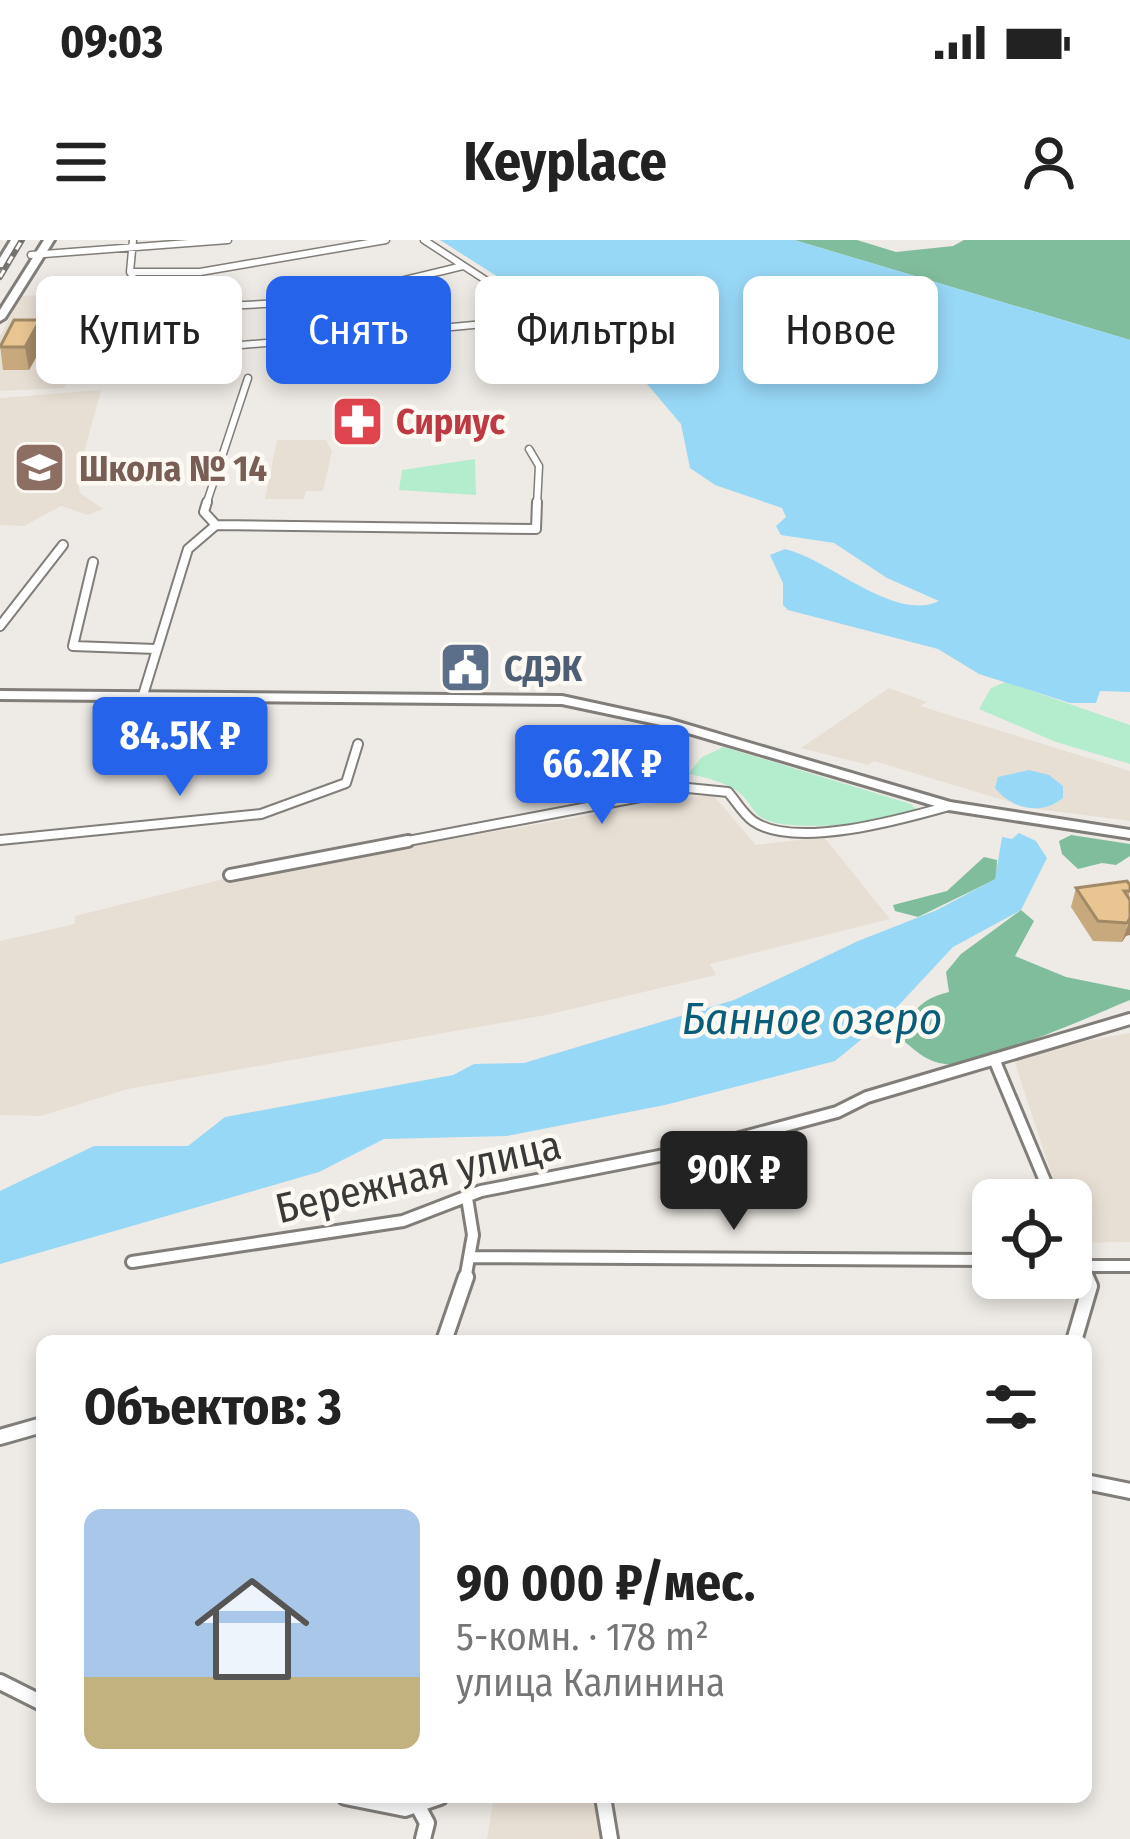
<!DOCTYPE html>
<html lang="ru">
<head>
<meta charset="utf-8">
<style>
  :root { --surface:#fff; --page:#f6f6f6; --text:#222; --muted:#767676; --accent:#2563eb }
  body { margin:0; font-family:"Fira Sans Condensed",sans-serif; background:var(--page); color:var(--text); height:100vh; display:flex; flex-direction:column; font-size:45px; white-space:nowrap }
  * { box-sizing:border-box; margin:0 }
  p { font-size:39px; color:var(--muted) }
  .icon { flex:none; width:66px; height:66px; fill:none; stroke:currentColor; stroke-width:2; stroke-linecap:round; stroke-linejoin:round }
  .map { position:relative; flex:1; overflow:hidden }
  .sheet { position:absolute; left:36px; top:1095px; width:1056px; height:468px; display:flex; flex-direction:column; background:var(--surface); border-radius:18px; box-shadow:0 6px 18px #0003 }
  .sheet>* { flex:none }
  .top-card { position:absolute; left:36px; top:36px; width:1059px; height:108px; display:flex; gap:24px }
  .controls { position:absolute; left:972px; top:939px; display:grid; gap:24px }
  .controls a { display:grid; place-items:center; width:120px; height:120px; border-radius:18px; background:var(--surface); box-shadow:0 6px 18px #0003; font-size:60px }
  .price { position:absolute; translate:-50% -102px; padding:0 27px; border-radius:12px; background:var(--accent); color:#fff; font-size:39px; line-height:78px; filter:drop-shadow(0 3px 6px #0008) }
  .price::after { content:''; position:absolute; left:50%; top:72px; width:36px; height:27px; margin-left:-18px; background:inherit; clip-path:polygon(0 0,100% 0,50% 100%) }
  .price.current { background:#222; color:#fff }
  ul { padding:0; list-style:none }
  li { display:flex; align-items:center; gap:36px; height:300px; padding:0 48px }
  li span { display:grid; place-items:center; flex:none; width:336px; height:240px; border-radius:18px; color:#555 }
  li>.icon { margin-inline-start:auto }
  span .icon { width:144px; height:144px; fill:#fffc; stroke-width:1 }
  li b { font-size:51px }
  h2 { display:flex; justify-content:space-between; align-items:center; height:144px; padding:0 48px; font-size:51px }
  .tag { padding:0 42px; border-radius:18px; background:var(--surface); box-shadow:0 6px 18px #0003; font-size:42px; line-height:108px }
  .tag.current { background:var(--accent); color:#fff }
  .status { display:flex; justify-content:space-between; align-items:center; height:84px; padding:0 60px; background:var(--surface); direction:ltr }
  .status svg { height:33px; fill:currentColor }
  header { display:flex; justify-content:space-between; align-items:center; height:156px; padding:0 48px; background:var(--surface); font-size:54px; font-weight:700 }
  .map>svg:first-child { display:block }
</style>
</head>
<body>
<div class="status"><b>09:03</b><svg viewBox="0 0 49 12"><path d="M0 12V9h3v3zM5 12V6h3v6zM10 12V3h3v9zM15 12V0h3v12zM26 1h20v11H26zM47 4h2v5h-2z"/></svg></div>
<header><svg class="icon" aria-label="menu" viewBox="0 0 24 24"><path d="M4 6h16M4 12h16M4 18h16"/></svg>Keyplace<svg class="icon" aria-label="person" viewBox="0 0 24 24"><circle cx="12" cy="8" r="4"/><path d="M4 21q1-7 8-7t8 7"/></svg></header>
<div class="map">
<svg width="1130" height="1599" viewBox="0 0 1130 1599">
  <rect width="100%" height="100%" fill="#eeeae5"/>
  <path fill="#e8dfd4" d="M44 55 93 60 64 148 0 151V96L21 56Z
    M101 150 77 238 80 253 103 269 88 275 61 266 24 286 0 285V158Z
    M277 200H326L332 211 323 251H306L304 259H265Z
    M889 448 927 462 920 466 1130 531V581L1030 568 874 521 868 525 801 508Z
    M712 554 756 605 824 597 890 679 710 724 716 735 546 775 128 849 41 876 0 875V701L75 684V676L236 636Z
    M1130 793V1002L1074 1003 1071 960H1060L1012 814Z
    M597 1559 601 1599H487L493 1562Z"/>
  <path fill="#b4edce" d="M475 219 476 255 399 250 402 230Z
    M1006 442 1130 485V524L1056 502 979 469 991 448Z
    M724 507 911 564 916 569C891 583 782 595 759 576 752 570 748 560 741 554 726 542 706 537 688 534L702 517Z"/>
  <path fill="#80bd9d" d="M794 0H857L896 12 953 6 964 0H1130V100Z
    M1071 595 1130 604V616L1116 625 1102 623 1078 629 1062 614 1059 601Z
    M984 617 997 620 996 639 918 677 895 671 893 665 947 651Z
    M1021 670 1034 681 1015 716 1066 737 1130 750V760C1096 774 974 828 945 824 928 822 918 813 905 802 905 773 923 758 949 752L946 732 961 714Z"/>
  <path fill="#98d8f7" d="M440 0H794L1130 100V452L1100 451 1096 463H1070L979 434 938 409 788 370 783 365V343L770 315 785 309C827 318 895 383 939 361L887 338 834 303 781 295 776 286 786 277 782 268 715 245 690 228 681 184 624 117Z
    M1029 530 1049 535 1063 546V558C1041 576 1012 569 995 548L998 537Z
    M1019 593 1036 601 1047 618 1021 670 953 707 884 781 835 821 665 865 507 896 384 899 319 932 0 1024V951L94 906H188L225 877 453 835 474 824 524 823 734 760 858 701 937 670 995 639 1002 597 1012 599Z"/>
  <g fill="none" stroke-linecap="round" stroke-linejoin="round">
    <defs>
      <path id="street-far3" d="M133 0 130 32 143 54C252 82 357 51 463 26
        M424 0 550 82
        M31 15 228 0
        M130 32H200L386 0
        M355 51 419 90 495 83
        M241 105 419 90
        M529 209 539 226 537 265
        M206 265 248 138"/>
      <path id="street-far2" d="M207 262 204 272 216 285
        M216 285 536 289 537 262
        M93 322 73 406 156 409
        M0 386 63 305
        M143 455 188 309 216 285
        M0 600 261 574 346 543 358 504
        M392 604 688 548 728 552C736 561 743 574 753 581 794 610 903 579 949 566"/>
      <path id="street-far1" d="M230 635 408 601
        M994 819 1053 960
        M1071 1003 1087 1040
        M473 1017 993 1020
        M132 1022 403 981 481 951 710 906 837 872 867 857 1130 779
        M1071 1026H1130
        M465 1040 473 995 467 958"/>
      <path id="street" d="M444 1101 466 1037
        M1074 1101 1090 1046 1086 1037
        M0 1197 42 1185
        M1086 1242 1130 1251
        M0 1442 42 1463
        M345 1557 405 1569 440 1557
        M603 1557 610 1599
        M420 1570 427 1583 423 1599"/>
      <path id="secondary" d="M11 0H19L3 27H0V18Z
        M0 451 562 456 668 479 950 562 1130 590V598L949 570 661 485 562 464 0 459Z"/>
      <path id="primary" d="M44 0H54L5 78 0 81V70Z"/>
    </defs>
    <use href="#street-far3" stroke="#817e79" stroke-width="9"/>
    <use href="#street-far2" stroke="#817e79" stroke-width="12"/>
    <use href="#street-far1" stroke="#817e79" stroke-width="16"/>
    <use href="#street" stroke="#817e79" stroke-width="20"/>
    <use href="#secondary" stroke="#817e79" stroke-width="6"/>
    <use href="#primary" stroke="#817e79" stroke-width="6"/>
    <use href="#street-far3" stroke="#fff" stroke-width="6"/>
    <use href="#street-far2" stroke="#fff" stroke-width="8"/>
    <use href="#street-far1" stroke="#fff" stroke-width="10"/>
    <use href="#street" stroke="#fff" stroke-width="14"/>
    <use href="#secondary" fill="#fff" fill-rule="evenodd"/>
    <use href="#primary" fill="#fff" fill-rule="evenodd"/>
    <defs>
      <path id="rail" d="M0 37 22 0"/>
    </defs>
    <use href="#rail" stroke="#757370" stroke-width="6"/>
    <use href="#rail" stroke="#fcf8f2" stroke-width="3" stroke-dasharray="8" stroke-linecap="butt"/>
  </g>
  <path fill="#c8a97e" d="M44 103 29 130H3L0 104Z
    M1130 645 1126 696 1122 702 1093 701 1071 667 1076 648Z"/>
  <path fill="#a38a66" d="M40 80 44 103 29 130 25 107Z
    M1130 678V695L1126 696 1122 702Z"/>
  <path fill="#e9c592" stroke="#a38a66" stroke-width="3" d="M14 80H40L25 107H0Z
    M1127 641 1130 645V651H1124L1130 660V678L1127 683 1098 681 1076 648Z"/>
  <defs>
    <symbol id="pharmacy-square" viewBox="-11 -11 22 22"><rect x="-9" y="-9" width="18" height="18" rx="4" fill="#e0444e" stroke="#fcf8f2"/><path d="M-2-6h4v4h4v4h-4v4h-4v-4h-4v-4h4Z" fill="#fff"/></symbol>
    <symbol id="school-square" viewBox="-11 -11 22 22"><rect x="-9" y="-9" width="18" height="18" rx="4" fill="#8d6e63" stroke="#fcf8f2"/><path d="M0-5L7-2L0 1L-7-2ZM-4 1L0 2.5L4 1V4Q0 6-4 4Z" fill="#fff"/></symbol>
    <symbol id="civic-square" viewBox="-11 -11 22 22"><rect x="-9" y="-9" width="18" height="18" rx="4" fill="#5c6f8a" stroke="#fcf8f2"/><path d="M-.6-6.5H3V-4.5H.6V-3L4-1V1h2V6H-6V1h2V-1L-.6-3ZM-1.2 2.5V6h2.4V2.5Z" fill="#fff"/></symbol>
  </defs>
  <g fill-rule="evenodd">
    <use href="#pharmacy-square" x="328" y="152" width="59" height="59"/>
    <use href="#school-square" x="10" y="198" width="59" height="59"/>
    <use href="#civic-square" x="436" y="398" width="59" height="59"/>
  </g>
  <g text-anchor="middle" stroke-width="9" stroke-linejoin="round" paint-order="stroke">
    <g font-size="36" font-weight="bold" fill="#be3a42" stroke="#fcf8f2" text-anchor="start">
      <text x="396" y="194">Сириус</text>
    </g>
    <g font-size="36" font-weight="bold" fill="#785e54" stroke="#fcf8f2" text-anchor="start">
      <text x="79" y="241">Школа № 14</text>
    </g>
    <g font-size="36" font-weight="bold" fill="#4e5e75" stroke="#fcf8f2" text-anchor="start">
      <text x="504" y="441">СДЭК</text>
    </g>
    <g font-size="42" fill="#3b3a38" stroke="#fcf8f2">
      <text transform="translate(418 936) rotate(-13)" y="15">Бережная улица</text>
    </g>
    <g font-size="45" font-style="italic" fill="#085d7b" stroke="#fcf8f2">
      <text x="812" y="794">Банное озеро</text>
    </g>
  </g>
</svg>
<div class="controls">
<a><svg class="icon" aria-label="locate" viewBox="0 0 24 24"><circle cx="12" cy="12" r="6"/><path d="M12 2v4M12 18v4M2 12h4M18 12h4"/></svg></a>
</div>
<b class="price" style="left:180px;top:559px">84.5K ₽</b>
<b class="price" style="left:602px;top:587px">66.2K ₽</b>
<b class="price current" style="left:734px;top:993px">90K ₽</b>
<div class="top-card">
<a class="tag">Купить</a>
<a class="tag current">Снять</a>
<a class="tag">Фильтры</a>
<a class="tag">Новое</a>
</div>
<section class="sheet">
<h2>Объектов: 3<svg class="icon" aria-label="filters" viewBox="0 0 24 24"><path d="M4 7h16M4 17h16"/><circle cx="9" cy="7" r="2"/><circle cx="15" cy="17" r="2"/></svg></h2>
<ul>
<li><span style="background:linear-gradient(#a9c7e8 70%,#c2b280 0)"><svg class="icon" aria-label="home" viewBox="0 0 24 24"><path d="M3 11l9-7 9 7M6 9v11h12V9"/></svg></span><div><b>90 000 ₽/мес.</b><p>5-комн. · 178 m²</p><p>улица Калинина</p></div></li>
</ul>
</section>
</div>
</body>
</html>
